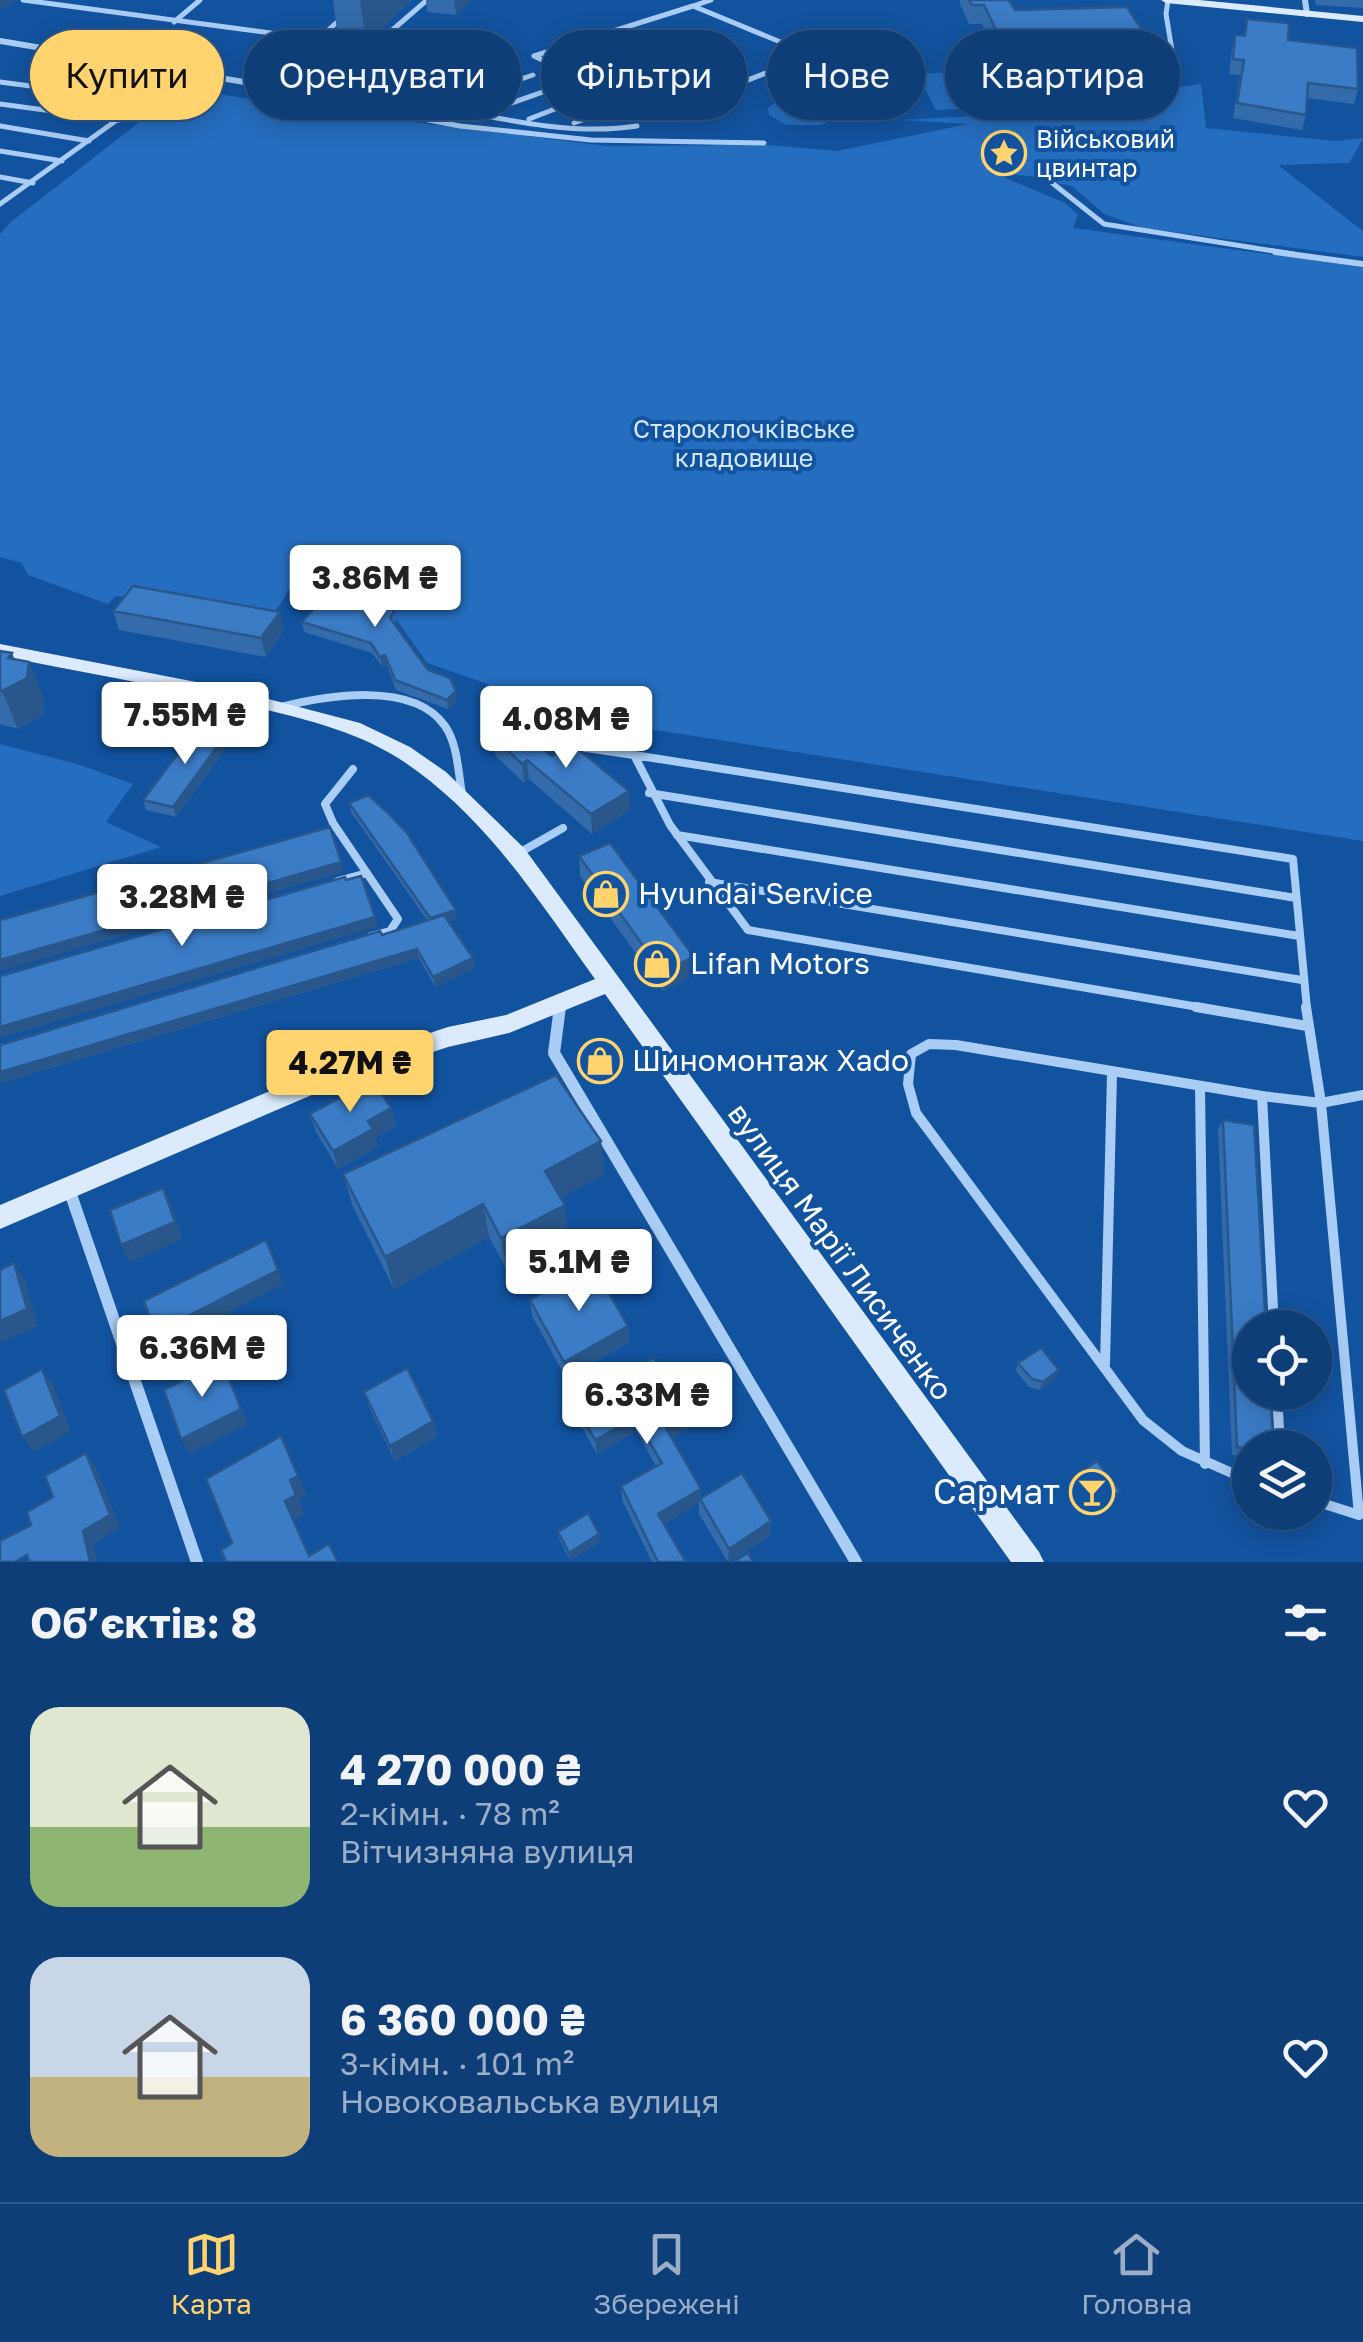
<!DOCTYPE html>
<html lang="uk">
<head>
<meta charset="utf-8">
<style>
  :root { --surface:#0e3e78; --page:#17457d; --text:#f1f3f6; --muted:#9baec6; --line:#2e578a; --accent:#ffd36e }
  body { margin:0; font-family:"Golos Text",sans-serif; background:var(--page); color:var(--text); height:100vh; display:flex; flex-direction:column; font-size:38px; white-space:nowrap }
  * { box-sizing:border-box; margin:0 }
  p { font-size:32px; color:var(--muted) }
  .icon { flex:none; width:55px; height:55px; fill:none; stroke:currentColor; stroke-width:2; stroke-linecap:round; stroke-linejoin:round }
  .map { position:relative; height:1562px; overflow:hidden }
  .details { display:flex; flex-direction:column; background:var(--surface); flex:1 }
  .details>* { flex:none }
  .top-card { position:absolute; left:30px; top:30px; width:1305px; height:90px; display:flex; gap:20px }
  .fabs { position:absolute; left:1232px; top:1310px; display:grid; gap:20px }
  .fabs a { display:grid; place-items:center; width:100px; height:100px; border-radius:50%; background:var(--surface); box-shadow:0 5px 25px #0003,0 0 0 2px var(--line); font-size:50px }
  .price { position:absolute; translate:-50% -85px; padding:0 22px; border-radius:10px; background:#fff; color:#222; font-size:32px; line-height:65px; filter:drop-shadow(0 2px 5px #0008) }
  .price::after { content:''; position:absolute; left:50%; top:60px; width:30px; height:22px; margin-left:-15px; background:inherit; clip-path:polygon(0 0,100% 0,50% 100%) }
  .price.current { background:var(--accent); color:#111 }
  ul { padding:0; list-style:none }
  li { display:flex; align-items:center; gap:30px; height:250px; padding:0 30px }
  li span { display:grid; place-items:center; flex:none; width:280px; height:200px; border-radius:30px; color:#555 }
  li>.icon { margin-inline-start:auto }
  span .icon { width:120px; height:120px; fill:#fffc; stroke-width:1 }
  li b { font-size:42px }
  h2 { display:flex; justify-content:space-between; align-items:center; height:120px; padding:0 30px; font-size:42px }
  .tag { padding:0 35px; border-radius:45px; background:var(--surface); box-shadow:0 5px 25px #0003,0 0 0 2px var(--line); font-size:35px; line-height:90px }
  .tag.current { background:var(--accent); color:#111 }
  .tabs { display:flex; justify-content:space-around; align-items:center; height:140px; border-top:2px solid var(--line); background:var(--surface); font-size:28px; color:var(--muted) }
  .tabs a { display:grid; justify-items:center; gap:5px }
  .tabs .current { color:var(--accent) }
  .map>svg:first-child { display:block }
</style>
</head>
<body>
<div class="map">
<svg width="1363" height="1562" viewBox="0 0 1363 1562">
  <rect width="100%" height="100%" fill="#1253a0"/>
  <path fill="#256dbe" d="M881 64 911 71 917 82 821 125H786L769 115 768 108 777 101 858 68Z
    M960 72 981 108 936 110 917 74Z
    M1201 84 1206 128 1336 141 1363 138 1349 163 1278 165 1363 231V257L1143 228 1104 214 1072 186 1057 183 1058 180 989 171 1065 203 1078 215 1073 228 1363 267V841L553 714 558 699 487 688 488 684 427 663 356 562 328 548 310 557 268 623 116 596 108 604 28 575 22 563 0 557V234L12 221 177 93 197 90 306 109 607 146 767 145 837 151 968 124 901 120 997 115Z
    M0 744 77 764 133 784 106 822 161 847 0 896Z"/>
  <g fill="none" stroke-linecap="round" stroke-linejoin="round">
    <path stroke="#aacdf5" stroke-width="5" d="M23 0 323 40 367 52 309 93
      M1168 0 1166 14 1175 69
      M693 6 812 55 656 116 534 56Z
      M693 6 711 0
      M174 22 200 0
      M317 40 344 16
      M367 52 427 0
      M0 82 144 101
      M309 93 329 101 460 126 591 140 764 143
      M375 99 365 92 441 67
      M403 100C477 112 561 138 637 126
      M0 104 119 120
      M443 105 533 75
      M356 106 375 99 394 103 509 64
      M486 112 557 87
      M529 119 581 99
      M574 123 607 111
      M0 126 89 141
      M0 151 62 161
      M0 177 33 183
      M1051 182 1104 224 1293 254
      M0 204 185 71"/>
    <path stroke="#aacdf5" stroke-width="6" d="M1275 252 1363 264"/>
    <path stroke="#aacdf5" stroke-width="8" d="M281 707C325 696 413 680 445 726 458 745 458 772 462 794
      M532 740 634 755 670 825 748 930 1210 1009
      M634 755 1293 859 1307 1009
      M353 769 325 804 333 823 398 919 390 931 371 936
      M649 793 1296 898
      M677 835 1299 936
      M517 854 563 828
      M338 881 367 873
      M709 882 1302 980"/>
    <path stroke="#aacdf5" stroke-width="10" d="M1196 1007 1307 1026
      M1306 1007 1321 1103 1359 1515 1315 1501
      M1200 1087 1205 1464
      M1262 1096 1274 1328
      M1105 1364 1112 1074
      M1277 1392 1280 1448
      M1250 1481 1182 1451 1143 1420 916 1113 908 1084 911 1054 929 1044 956 1045 1262 1096 1321 1103 1363 1095"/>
    <path stroke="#aacdf5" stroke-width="6" d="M1305 0 1307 14
      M0 41 309 93"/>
    <path stroke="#aacdf5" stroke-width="12" d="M560 1007 554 1053 856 1562
      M69 1189 197 1562"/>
    <path fill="#dbeafd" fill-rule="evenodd" d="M1161 0H1199L1363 16V22L1166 3Z
      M0 644 222 687 360 723 410 747 446 772 524 848 1039 1552 1044 1562H1011L605 994 509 1033 448 1047 342 1082 0 1229V1205L327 1067 448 1027 506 1015 595 979C541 904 492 826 417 771 363 730 297 717 232 702 155 685 78 671 0 656Z"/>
  </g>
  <path fill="#336bab" d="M333 0H412L366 43 338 38Z
    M426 0H471L456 15 427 12Z
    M960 0H1009L1015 10 1149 41 1145 60 1035 63 1040 73 1037 93 999 94 990 72 992 53H995L982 24H969L960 4Z
    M1315 0H1363V8L1316 5Z
    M1247 19 1288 40 1358 89 1354 104 1307 98 1306 115 1302 130 1233 118 1240 75 1229 74 1232 49 1235 35 1243 36Z
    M113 611 284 630 266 657 119 630Z
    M394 612 396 621 394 624 428 670 457 700 448 709 396 690 387 665 382 666 372 653 304 632 302 622Z
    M0 651 12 653 14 659 29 662 44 700 42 716 18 729 0 724Z
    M227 733 230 743 176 817 146 810 143 800Z
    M493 736 552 756 630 810 592 834 529 779 524 783 495 755Z
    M349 803 457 919 449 922 475 968 435 987 419 958 0 1083V1045L382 935 427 920 351 812Z
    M579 856 694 957V976L663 991 580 876Z
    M391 1108 396 1126 375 1138 378 1147 338 1169 316 1132 310 1114Z
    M1223 1120 1250 1448V1458L1232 1455 1218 1129Z
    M601 1141 604 1174 560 1198 568 1238 507 1270 489 1237 394 1289 353 1207 343 1174Z
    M530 1300 628 1326 629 1342 566 1378 532 1316Z
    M1018 1363 1056 1378 1039 1390 1029 1387 1016 1371Z
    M364 1392 433 1421 438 1436 395 1461 369 1407Z
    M575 1403 688 1415V1429L672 1438 701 1489 700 1499 771 1521 770 1536 728 1562 699 1514V1502L664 1524 686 1562H652L622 1500 621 1486 656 1466 636 1431 597 1454 576 1417Z
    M1072 1478 1116 1498 1091 1516 1068 1486Z
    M558 1532 600 1542 570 1560 559 1539Z"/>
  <path fill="#29578b" d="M0 0H16L0 10Z
    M360 0H412L366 43Z
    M454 0H471L456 15Z
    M280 612 284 630 266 657 261 638Z
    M12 653 23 680 29 662 44 700 42 716 18 729 2 691 8 658Z
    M385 655 387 665 382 666 380 657Z
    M456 691 457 700 448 709 447 700Z
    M227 733 230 743 176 817 173 807Z
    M527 760 529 779 524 783 522 764Z
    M629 791 630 810 592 834 591 814Z
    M341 862 343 872 0 971V960Z
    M456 910 457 919 432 927 430 918Z
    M375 917 377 927 0 1038V1027Z
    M417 949 419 958 0 1083V1072Z
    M694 957V976L663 991 662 972Z
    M473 958 475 968 435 987 433 977Z
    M391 1108 396 1126 375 1138 378 1147 338 1169 333 1151 368 1121Z
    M601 1141 604 1174 549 1204 545 1171Z
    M163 1188 172 1206 183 1239 130 1262 121 1245Z
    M483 1204 489 1237 394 1289 385 1257Z
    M565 1205 568 1238 507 1270 501 1238Z
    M14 1263 25 1280 38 1326 2 1342 0 1339V1321Z
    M278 1270 284 1284 163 1347 155 1333Z
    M628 1326 629 1342 566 1378 564 1362Z
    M222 1361 248 1424 190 1454 181 1439Z
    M42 1369 53 1385 71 1431 34 1452 22 1437Z
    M1059 1370 1056 1378 1039 1390 1043 1382Z
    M688 1415V1429L666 1442V1428Z
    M635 1418 636 1431 597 1454 595 1440Z
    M433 1421 438 1436 395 1461 390 1446Z
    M281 1436 307 1495 299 1500 305 1514 294 1520 312 1562 285 1501 290 1480Z
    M86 1453 96 1467 120 1528 93 1544 98 1562H90L83 1531Z
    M701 1489 700 1502 659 1527 658 1514Z
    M1120 1491 1116 1498 1091 1516 1095 1509Z
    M771 1521 770 1536 728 1562 729 1549Z
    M599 1534 600 1542 570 1560 569 1553Z"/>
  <path fill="#3b7cc7" stroke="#29578b" stroke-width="2.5" d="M969 0H1009L1015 10 1127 7 1149 41 1025 44 1040 73 1002 74 992 53H1007L984 5H972Z
    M1247 19 1289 23 1288 40 1357 48 1358 89 1308 83 1306 115 1237 103 1244 60 1233 59 1235 35 1245 36Z
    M351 567 362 568 394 612 390 618 428 670 450 678 456 691 447 700 395 680 385 655 380 657 371 643 302 622Z
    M133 586 280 612 261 638 113 611Z
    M0 651 12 653 8 658 29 662 27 678 2 691 0 690Z
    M511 726 552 756 572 744 629 791 591 814 527 760 522 764 493 736Z
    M198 727 227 733 173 807 143 800Z
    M368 795 388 813 407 833 456 910 430 918 349 803Z
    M330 827 341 862 0 960V920Z
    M610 843 694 957 662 972 579 856Z
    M361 876 375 917 0 1027V976L345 877 346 880Z
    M444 915 473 958 433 977 417 949 0 1072V1045L380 931 382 935Z
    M556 1075 601 1141 545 1171 565 1205 501 1238 483 1204 385 1257 343 1174Z
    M373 1080 391 1108 368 1121 373 1129 333 1151 310 1114Z
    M1223 1120 1254 1125 1266 1328H1250V1392H1270L1274 1448H1250V1450L1237 1447Z
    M163 1188 175 1222 121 1245 110 1210Z
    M266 1240 278 1270 155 1333 144 1301Z
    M14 1263 27 1309 0 1321V1270Z
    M593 1266 628 1326 564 1362 530 1300Z
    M1041 1348 1059 1370 1043 1382 1032 1379 1018 1363Z
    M654 1358 688 1415 666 1428 701 1489 658 1514 686 1562H658L621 1486 662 1463 635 1418 595 1440 575 1403Z
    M222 1361 241 1409 181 1439 164 1390Z
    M407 1368 433 1421 390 1446 364 1392Z
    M42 1369 60 1416 22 1437 4 1390Z
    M281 1436 298 1476 290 1480 296 1495 285 1501 309 1556 329 1544 338 1562H226L221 1550 232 1543 206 1479Z
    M86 1453 110 1515 83 1531 90 1562H29L27 1555 15 1562H0V1541L31 1525 27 1512 53 1497 45 1476Z
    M1097 1461 1120 1491 1095 1509 1072 1478Z
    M742 1473 771 1521 729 1549 700 1499Z
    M588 1513 599 1534 569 1553 558 1532Z
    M748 1553 753 1562H733Z"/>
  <defs>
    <symbol id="sight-ring" viewBox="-11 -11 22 22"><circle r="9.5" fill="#1253a0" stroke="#ffd36e" stroke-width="1.5"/><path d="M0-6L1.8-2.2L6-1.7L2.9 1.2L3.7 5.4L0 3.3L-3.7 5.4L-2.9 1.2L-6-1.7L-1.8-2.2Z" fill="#ffd36e"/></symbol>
    <symbol id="shop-ring" viewBox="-11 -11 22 22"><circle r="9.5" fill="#1253a0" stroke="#ffd36e" stroke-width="1.5"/><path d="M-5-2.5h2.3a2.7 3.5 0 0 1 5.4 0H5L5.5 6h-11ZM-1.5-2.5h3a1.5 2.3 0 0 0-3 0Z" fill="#ffd36e"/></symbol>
    <symbol id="bar-ring" viewBox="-11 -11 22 22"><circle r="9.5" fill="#1253a0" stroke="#ffd36e" stroke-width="1.5"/><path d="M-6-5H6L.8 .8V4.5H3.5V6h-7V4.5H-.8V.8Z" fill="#ffd36e"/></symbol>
  </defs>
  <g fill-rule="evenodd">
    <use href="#sight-ring" x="979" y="128" width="50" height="50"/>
    <use href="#shop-ring" x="581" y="869" width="50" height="50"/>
    <use href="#shop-ring" x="632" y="939" width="50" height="50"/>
    <use href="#shop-ring" x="575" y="1036" width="50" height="50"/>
    <use href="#bar-ring" x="1067" y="1467" width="50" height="50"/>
  </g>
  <g text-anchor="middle" stroke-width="8" stroke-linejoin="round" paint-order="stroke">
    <g font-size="25" fill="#fff" stroke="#1253a0" text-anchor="start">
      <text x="1036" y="148">Військовий<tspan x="1036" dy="29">цвинтар</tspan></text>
    </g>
    <g font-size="25" fill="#d3e7fe" stroke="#1253a0">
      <text x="744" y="438">Староклочківське<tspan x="744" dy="29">кладовище</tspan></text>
    </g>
    <g font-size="30" fill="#fff" stroke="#1253a0" text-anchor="start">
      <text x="638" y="904">Hyundai Service</text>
      <text x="690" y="974">Lifan Motors</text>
      <text x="632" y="1071">Шиномонтаж Xado</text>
    </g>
    <g font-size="30" fill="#fff" stroke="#1253a0">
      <text transform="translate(840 1252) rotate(54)" y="10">вулиця Марії Лисиченко</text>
    </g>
    <g font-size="35" fill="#fff" stroke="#1253a0" text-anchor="end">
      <text x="1060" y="1504">Сармат</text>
    </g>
  </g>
</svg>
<div class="fabs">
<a><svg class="icon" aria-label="locate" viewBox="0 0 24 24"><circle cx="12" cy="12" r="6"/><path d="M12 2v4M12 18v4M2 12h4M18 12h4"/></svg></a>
<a><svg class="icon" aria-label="layers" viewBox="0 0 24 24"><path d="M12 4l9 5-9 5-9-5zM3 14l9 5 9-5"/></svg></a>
</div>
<b class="price" style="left:375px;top:630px">3.86M ₴</b>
<b class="price" style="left:185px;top:767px">7.55M ₴</b>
<b class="price" style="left:566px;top:771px">4.08M ₴</b>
<b class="price" style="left:182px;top:949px">3.28M ₴</b>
<b class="price current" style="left:350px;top:1115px">4.27M ₴</b>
<b class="price" style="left:579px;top:1314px">5.1M ₴</b>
<b class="price" style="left:202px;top:1400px">6.36M ₴</b>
<b class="price" style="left:647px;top:1447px">6.33M ₴</b>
<div class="top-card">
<a class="tag current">Купити</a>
<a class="tag">Орендувати</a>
<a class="tag">Фільтри</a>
<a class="tag">Нове</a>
<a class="tag">Квартира</a>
</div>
</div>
<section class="details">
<h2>Об’єктів: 8<svg class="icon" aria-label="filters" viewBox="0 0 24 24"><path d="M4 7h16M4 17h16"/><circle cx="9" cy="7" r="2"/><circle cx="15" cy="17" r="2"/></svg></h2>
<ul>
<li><span style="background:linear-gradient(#dfe7d0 60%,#8fb573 0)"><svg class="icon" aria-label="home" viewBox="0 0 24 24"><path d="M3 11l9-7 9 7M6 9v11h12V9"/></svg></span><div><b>4 270 000 ₴</b><p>2-кімн. · 78 m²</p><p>Вітчизняна вулиця</p></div><svg class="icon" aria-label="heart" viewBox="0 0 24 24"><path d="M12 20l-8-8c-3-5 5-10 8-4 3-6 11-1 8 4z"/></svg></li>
<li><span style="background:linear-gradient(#c9d6e8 60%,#c2b280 0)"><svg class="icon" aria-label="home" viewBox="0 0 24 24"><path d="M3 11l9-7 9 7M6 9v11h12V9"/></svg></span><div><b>6 360 000 ₴</b><p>3-кімн. · 101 m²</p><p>Новоковальська вулиця</p></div><svg class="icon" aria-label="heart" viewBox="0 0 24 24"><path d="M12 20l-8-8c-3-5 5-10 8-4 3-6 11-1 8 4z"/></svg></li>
</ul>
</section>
<nav class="tabs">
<a class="current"><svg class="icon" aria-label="map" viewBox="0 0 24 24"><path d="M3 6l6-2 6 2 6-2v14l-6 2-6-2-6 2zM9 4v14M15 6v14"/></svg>Карта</a>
<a><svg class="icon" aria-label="saved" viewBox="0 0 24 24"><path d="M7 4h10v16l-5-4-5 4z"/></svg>Збережені</a>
<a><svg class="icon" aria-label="home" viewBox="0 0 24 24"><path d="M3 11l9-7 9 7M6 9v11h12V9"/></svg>Головна</a>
</nav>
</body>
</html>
